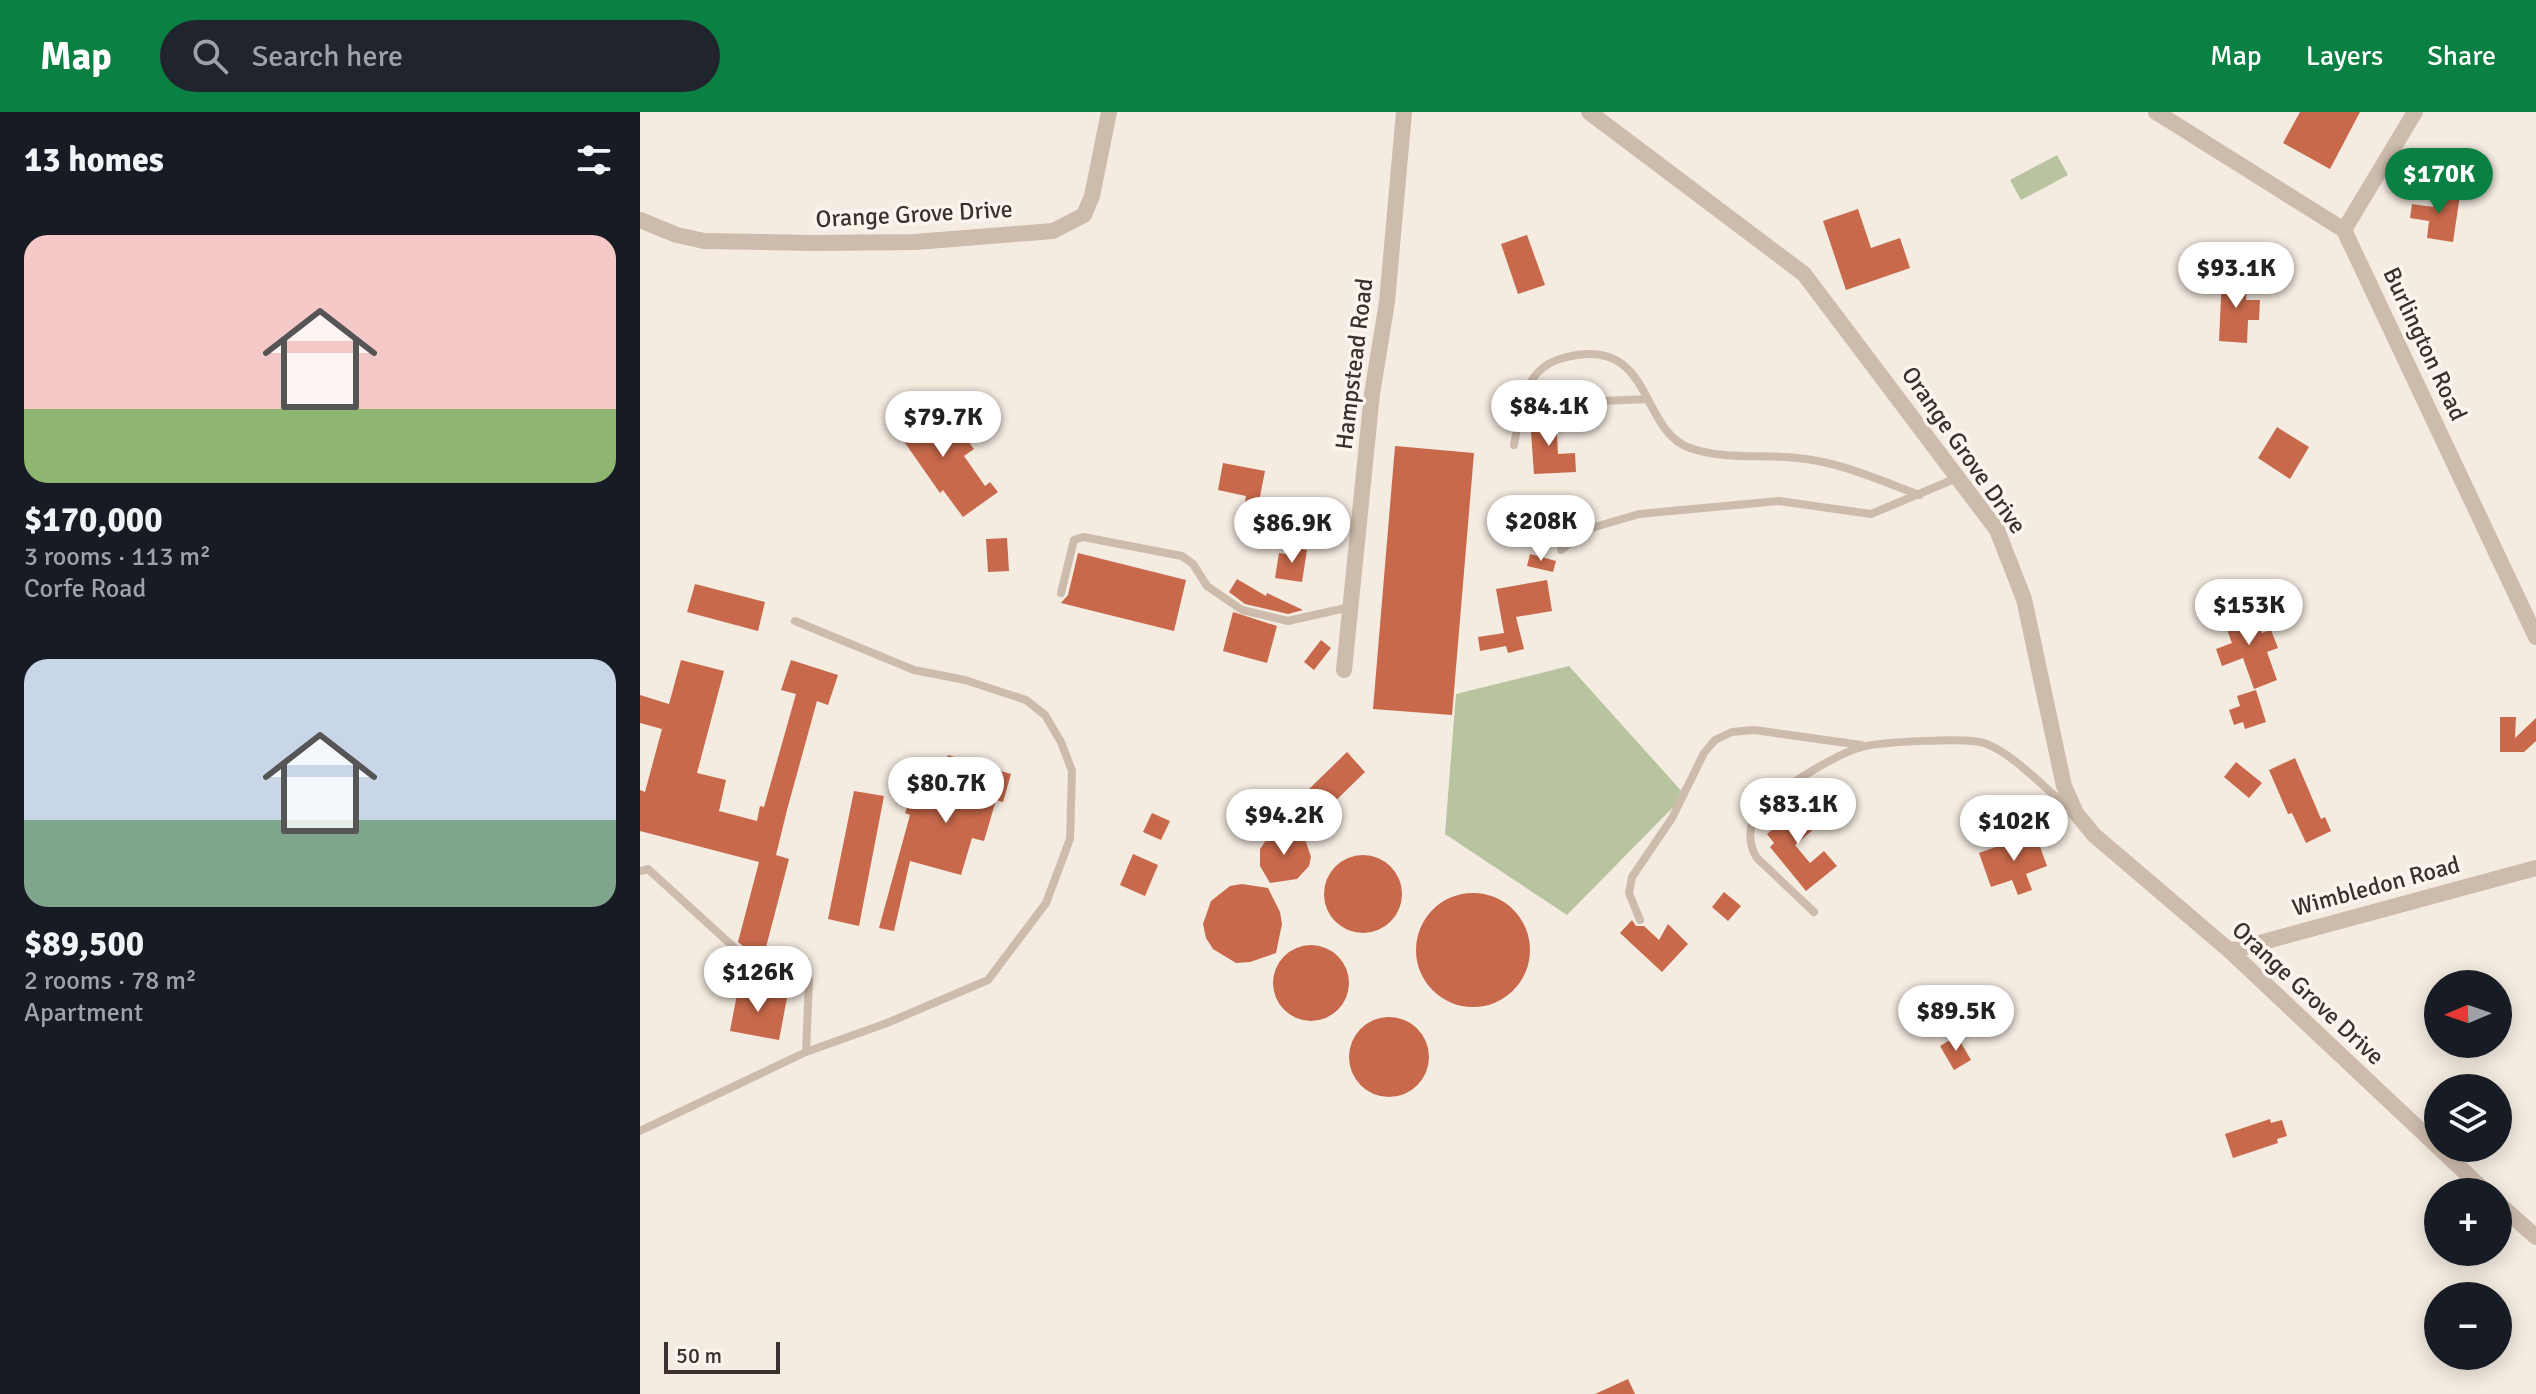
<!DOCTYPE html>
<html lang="en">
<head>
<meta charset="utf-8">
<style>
  :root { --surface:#171b24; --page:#20242c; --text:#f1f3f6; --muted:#9ea1a6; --accent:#0b8043 }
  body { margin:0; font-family:Signika,sans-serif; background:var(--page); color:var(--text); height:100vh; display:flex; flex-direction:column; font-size:30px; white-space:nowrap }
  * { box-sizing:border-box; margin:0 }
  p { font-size:26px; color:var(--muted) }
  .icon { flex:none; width:44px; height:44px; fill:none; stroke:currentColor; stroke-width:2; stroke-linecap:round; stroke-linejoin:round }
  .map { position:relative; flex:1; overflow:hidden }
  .sheet { display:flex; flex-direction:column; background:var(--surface); width:640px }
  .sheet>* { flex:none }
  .needle { width:52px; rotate:268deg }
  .fabs { position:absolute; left:1784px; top:858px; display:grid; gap:16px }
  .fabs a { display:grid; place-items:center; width:88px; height:88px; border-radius:50%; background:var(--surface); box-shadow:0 4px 20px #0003; font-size:40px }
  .scale { position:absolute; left:24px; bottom:20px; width:116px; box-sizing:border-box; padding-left:8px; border:4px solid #3b302b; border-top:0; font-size:22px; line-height:28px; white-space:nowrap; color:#3b302b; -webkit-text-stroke:6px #fbf5ee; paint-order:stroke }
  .price { position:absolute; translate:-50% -68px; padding:0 18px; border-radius:28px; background:#fff; color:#222; font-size:26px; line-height:52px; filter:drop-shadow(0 2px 4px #0008) }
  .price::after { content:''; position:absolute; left:50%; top:48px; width:24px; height:18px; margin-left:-12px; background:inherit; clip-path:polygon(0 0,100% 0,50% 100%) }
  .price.current { background:var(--accent); color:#fff }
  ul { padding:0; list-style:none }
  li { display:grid; align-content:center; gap:16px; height:424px; padding:0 24px }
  li span { display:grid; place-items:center; height:248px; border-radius:24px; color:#555 }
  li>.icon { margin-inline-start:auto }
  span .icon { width:144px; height:144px; fill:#fffc; stroke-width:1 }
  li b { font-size:34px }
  h2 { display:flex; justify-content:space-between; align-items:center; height:96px; padding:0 24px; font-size:34px }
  header { display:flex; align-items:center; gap:48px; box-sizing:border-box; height:112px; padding:0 40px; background:var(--accent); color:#fff }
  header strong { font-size:38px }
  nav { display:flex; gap:44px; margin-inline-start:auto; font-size:28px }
  .search { width:560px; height:72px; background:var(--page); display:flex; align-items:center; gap:20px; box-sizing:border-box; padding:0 28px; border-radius:44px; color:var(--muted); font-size:30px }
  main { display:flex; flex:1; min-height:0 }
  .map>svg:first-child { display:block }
</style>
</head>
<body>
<header>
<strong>Map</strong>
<div class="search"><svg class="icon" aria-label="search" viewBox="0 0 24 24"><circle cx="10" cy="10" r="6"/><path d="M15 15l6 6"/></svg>Search here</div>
<nav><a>Map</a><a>Layers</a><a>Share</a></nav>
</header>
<main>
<section class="sheet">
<h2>13 homes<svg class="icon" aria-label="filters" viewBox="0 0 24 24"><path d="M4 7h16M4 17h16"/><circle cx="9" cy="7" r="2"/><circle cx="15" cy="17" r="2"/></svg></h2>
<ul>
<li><span style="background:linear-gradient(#f6c9c9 70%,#8fb573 0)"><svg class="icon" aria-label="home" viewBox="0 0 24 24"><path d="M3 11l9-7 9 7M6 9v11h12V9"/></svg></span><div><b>$170,000</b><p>3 rooms · 113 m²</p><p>Corfe Road</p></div></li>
<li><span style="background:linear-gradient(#c9d6e8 65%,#7fa58c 0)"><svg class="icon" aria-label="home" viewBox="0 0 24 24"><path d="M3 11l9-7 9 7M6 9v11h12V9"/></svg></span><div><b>$89,500</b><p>2 rooms · 78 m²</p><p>Apartment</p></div></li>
</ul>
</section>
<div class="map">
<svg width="1896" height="1282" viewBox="0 0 1896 1282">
  <rect width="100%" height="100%" fill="#f4ebe1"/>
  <path fill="#b8c4a0" d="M1417 43 1428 63 1381 88 1370 68Z
    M929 554 1045 683 927 803 805 722 816 582Z"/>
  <path fill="#c8694b" d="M1660 0H1720L1690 57 1643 31Z
    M1795 80 1820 83 1813 130 1787 126 1789 109 1770 106 1772 92 1793 95Z
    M1218 97 1231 136 1260 126 1270 156 1206 178 1183 109Z
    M887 123 905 173 878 182 861 132Z
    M1582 164 1607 165 1606 188H1620L1619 208H1608L1607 231 1579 229Z
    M276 289 299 322 314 311 334 337 324 344 345 374 350 370 358 380 323 405 303 378 300 381 249 308Z
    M916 304 918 342 935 341 936 360 894 362 890 306Z
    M1637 315 1669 335 1650 367 1618 346Z
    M755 334 834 341 812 603 733 597Z
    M583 351 625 359 615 410 602 408 606 384 578 378Z
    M367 426 369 459 348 460 346 427Z
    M651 435 667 438 662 470 635 466 639 441 650 443Z
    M438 441 546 468 534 519 421 491 428 483Z
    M890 442 916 449 913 460 887 454Z
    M597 467 626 484 627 481 663 498 648 502 605 492 589 480Z
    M907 468 912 499 876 505 884 537 868 541 866 534 840 539 838 525 864 521 856 477Z
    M55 472 125 490 118 519 47 500Z
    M1613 496 1622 521 1631 518 1638 536 1627 540 1637 568 1614 577 1603 546 1582 554 1576 537 1592 531 1583 507Z
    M593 500 637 514 627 551 583 539Z
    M681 528 691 536 674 558 664 550Z
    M41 548 84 559 57 661 86 668 79 699 117 709 120 694 124 695 156 582 141 578 151 548 198 563 188 593 177 589 147 698 136 743 149 747 124 843 109 839 98 830 119 750 0 719V678L5 680 22 617 0 611V583L29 592Z
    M1616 578 1626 610 1605 617 1603 610 1594 613 1589 598 1600 594 1597 584Z
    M1860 605H1876L1875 626 1896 606V629L1884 640H1860Z
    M707 640 725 660 684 700 665 681Z
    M308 643 371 662 363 690 356 688 344 729 332 726 321 763 270 749 254 819 239 816 270 703 265 701 272 682 294 690Z
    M1655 646 1681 707 1685 705 1691 719 1666 731 1652 701 1648 702 1629 658Z
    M1596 650 1622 671 1609 686 1584 665Z
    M214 679 244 684 219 814 188 807Z
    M1147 687 1163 707 1171 700 1180 712 1155 733 1170 751 1184 739 1197 754 1166 779 1130 735 1134 731 1127 722 1142 710 1133 699Z
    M512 701 530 709 521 728 503 720Z
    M645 719 660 724 666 730 671 745 669 754 657 767 630 771 620 754V737L629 724Z
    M1395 721 1407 754 1386 762 1392 778 1378 783 1372 768 1351 775 1339 741Z
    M493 742 518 753 505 784 480 773Z
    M684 782a39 39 0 1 1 78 0a39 39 0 1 1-78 0Z
    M602 772 628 776 640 800 642 812 636 841 610 850 596 851 573 837 566 826 563 812 571 789 590 774Z
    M1084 780 1101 794 1088 809 1072 795Z
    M776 838a57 57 0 1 1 114 0a57 57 0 1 1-114 0Z
    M992 808 996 814H1004L1019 828 1028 812 1048 832 1022 860 980 821Z
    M633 871a38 38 0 1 1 76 0a38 38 0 1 1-76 0Z
    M98 877 147 886 139 928 90 919Z
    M709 945a40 40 0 1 1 80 0a40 40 0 1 1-80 0Z
    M1317 924 1331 948 1314 958 1300 934Z
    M1630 1007 1631 1011 1642 1008 1647 1024 1637 1027 1638 1031 1593 1046 1585 1022Z
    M988 1267 995 1282H955Z"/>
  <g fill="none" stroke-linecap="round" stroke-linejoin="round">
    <path stroke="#cdbbac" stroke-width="8" d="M938 302 961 289 1008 287
      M874 333C881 297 882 257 923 246 1014 221 998 318 1050 336 1085 348 1122 342 1158 346 1200 350 1241 369 1280 383
      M921 438 948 417 999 402 1139 389 1231 402 1317 366
      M421 481 434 428 443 425 542 444 553 452 567 474 602 498 648 509 710 495
      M0 759 8 757 109 849 165 860 169 868 166 940
      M1174 800 1117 746C1109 734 1108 717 1115 705 1128 682 1196 642 1222 635 1240 630 1328 625 1344 631 1374 641 1406 679 1432 698
      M1000 808 989 781 992 765 1032 706 1064 641 1075 628 1092 620 1114 618 1221 633
      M0 1019 166 940 247 911 348 868 406 791 430 727 432 659 421 630 405 603 386 588 325 568 274 558 155 509"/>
    <path stroke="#cdbbac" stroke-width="16" d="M949 0 1164 162 1357 418 1384 487 1424 674 1436 701 1454 723 1590 839 1846 1080
      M1516 0 1704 118 1896 525
      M0 108 37 123 64 129 173 131 275 130 413 119 444 103 452 84 469 0
      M1704 118 1775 0
      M704 558 732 282 747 190 764 0
      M1590 839 1896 756
      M1858 1091 1896 1125"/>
  </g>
  <g text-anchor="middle" stroke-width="7" stroke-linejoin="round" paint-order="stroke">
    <g font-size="24" fill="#3b302b" stroke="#fbf5ee">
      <text transform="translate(274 102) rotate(-3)" y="8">Orange Grove Drive</text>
      <text transform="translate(1785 232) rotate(65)" y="8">Burlington Road</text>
      <text transform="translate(714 252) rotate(-83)" y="8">Hampstead Road</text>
      <text transform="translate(1324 338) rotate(55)" y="8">Orange Grove Drive</text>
      <text transform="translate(1736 774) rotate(-15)" y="8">Wimbledon Road</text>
      <text transform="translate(1668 881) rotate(43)" y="8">Orange Grove Drive</text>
    </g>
  </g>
</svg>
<div class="fabs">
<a><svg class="needle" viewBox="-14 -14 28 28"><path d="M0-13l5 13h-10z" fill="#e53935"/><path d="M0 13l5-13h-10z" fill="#9ea1a6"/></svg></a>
<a><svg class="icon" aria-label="layers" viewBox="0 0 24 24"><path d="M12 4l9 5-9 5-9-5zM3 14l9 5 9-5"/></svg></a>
<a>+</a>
<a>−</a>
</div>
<div class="scale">50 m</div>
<b class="price current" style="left:1799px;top:104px">$170K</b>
<b class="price" style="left:1596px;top:198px">$93.1K</b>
<b class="price" style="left:909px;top:336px">$84.1K</b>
<b class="price" style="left:303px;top:347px">$79.7K</b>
<b class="price" style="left:901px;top:451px">$208K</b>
<b class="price" style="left:652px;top:453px">$86.9K</b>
<b class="price" style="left:1609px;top:535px">$153K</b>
<b class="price" style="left:306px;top:713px">$80.7K</b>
<b class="price" style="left:1158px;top:734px">$83.1K</b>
<b class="price" style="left:644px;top:745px">$94.2K</b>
<b class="price" style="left:1374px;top:751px">$102K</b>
<b class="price" style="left:118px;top:902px">$126K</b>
<b class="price" style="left:1316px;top:941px">$89.5K</b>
</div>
</main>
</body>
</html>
